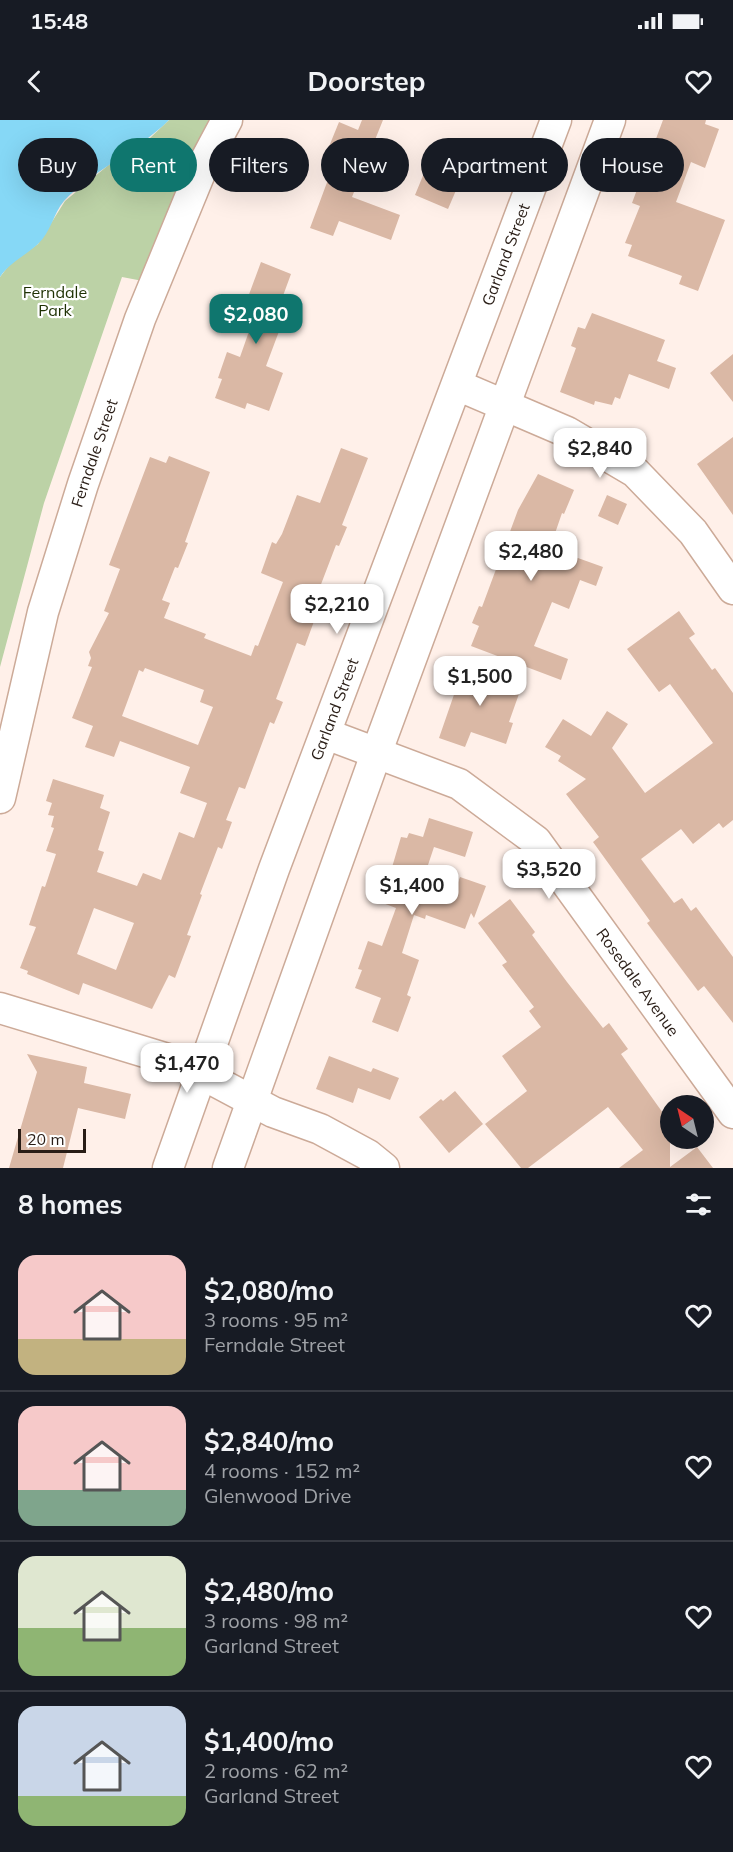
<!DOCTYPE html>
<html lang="en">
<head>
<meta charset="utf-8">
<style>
  :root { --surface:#171b24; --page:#20242c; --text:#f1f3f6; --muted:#9ea1a6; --line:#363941; --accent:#0f766e }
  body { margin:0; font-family:Mulish,sans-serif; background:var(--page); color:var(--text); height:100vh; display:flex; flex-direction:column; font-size:22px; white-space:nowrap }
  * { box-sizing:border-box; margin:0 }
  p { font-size:20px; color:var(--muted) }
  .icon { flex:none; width:33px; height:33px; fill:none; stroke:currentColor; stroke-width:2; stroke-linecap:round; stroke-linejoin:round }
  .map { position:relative; height:1048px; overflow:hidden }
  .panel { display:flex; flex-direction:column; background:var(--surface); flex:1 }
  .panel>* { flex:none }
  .banner { position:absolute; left:18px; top:18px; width:698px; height:54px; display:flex; gap:12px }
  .needle { width:39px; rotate:325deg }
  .tools { position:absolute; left:660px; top:975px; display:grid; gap:12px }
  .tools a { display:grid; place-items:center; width:54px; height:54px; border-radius:50%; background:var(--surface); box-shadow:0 6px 24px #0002; font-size:30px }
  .scale { position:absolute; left:18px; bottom:15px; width:68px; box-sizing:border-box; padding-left:6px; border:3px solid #291d16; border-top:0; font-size:16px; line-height:21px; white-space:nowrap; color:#291d16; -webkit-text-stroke:4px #fff; paint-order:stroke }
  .price { position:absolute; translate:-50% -51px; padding:0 14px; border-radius:12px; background:#fff; color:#222; font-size:20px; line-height:39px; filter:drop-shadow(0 2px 3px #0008) }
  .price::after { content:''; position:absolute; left:50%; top:36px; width:18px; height:14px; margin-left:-9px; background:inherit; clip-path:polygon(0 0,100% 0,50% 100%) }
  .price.on { background:var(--accent); color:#fff }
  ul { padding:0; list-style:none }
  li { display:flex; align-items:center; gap:18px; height:150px; padding:0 18px }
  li+li { border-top:2px solid var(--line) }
  li span { display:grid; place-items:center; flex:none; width:168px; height:120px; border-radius:18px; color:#555 }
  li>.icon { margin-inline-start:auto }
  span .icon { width:72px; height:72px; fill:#fffc; stroke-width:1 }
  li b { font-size:26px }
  h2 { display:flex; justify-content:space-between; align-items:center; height:72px; padding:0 18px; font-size:26px }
  .pill { padding:0 21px; border-radius:27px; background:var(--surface); box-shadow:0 6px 24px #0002; font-size:21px; line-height:54px }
  .pill.on { background:var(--accent); color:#fff }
  .status { display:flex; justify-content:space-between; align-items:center; height:42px; padding:0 30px; background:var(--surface); direction:ltr }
  .status svg { height:16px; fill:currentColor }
  header { display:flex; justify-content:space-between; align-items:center; height:78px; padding:0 18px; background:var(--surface); font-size:27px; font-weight:700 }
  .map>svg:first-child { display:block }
</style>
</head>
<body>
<div class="status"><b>15:48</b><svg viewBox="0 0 49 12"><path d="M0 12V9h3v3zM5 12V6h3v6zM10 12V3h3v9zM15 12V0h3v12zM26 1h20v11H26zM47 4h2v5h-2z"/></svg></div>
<header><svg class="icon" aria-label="back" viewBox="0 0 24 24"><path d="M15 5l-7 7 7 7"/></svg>Doorstep<svg class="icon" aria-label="heart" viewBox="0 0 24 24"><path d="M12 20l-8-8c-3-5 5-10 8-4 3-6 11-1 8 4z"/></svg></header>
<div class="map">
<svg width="733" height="1048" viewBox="0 0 733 1048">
  <rect width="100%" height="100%" fill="#fff0e9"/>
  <path fill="#bcd2a6" d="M169 0H217L143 161 122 157 44 383 0 547V157L10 144 38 124 65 81 111 43 150 18Z"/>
  <path fill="#86d8f6" d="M0 0H169C138 31 93 50 64 81 53 94 51 112 38 124 25 136 10 142 0 157Z"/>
  <path fill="#dab8a5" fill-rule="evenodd" d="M362 0H383L352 77 400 95 391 120 339 101 333 116 310 108 338 33 328 29 339 2 358 10Z
    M663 0H706L705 4 719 9 705 48 691 42 676 82 725 100 698 171 679 164 682 156 628 136 632 125 625 123 640 86 632 83Z
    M427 46 460 61 448 89 415 75Z
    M261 142 291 154 273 203 281 206 266 246 283 253 269 291 247 283 245 289 215 278 222 259 218 258 227 232 240 237 253 200 241 196Z
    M592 193 665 220 657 241 676 248 669 269 629 254 620 279 615 277 612 285 595 281 594 285 560 272 576 228 571 226 578 207 585 209Z
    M733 234V282L710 253Z
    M733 317V395L697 344Z
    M341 328 368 338 342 405 347 407 339 426 336 425 315 480 321 482 305 526 297 523 276 579 283 582 274 604 270 602 245 669 239 667 226 700 232 702 222 729 218 727 200 774 202 775 187 815 191 816 175 858 169 855 152 889 83 863 79 875 27 854 28 851 20 848 36 807 29 805 42 766 45 767 56 734 46 731 54 708 51 707 54 696 48 695 52 683 46 681 53 659 104 675 100 688 110 692 98 730 104 732 97 752 137 766 143 753 161 760 179 712 194 718 207 683 180 673 190 647 120 621 114 637 85 627 93 606 72 598 92 547 88 546 91 538 89 532 109 493 104 491 120 449 109 445 150 337 166 343 169 336 210 352 185 422 188 423 178 448 175 447 162 480 170 483 164 498 206 514 204 518 251 536 255 525 258 526 283 462 261 453 272 422 276 424 282 414 297 375 320 383ZM145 548 204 570 200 582 213 587 198 625 122 596 139 550 143 552ZM94 788 134 803 116 850 77 834Z
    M538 354 574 370 564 394 562 393 550 428 603 447 596 466 580 460 569 489 552 482 534 526 568 539 561 560 471 526 479 506 472 503 479 486 482 487 518 390Z
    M607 375 627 384 618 405 598 396Z
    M679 491 695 514 689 518 712 550 715 548 733 573V700L723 708 719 703 693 724 681 709 641 739 674 783 682 778 691 791 696 787 733 837V903L704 866 698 871 647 803 650 801 593 722 599 717 566 674 586 659 558 641 561 636 545 627 563 599 591 616 607 591 628 604 612 628 645 673 713 623 670 564 659 572 627 529Z
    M467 537 520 571 509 602 513 603 506 624 471 612 465 627 439 618Z
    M429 698 473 712 465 737 434 727 421 766 453 777 460 757 486 766 474 798 471 793 465 809 426 795 425 799 414 795 402 833 419 840 407 875 411 877 398 912 372 902 381 878 355 868 362 850 358 849 368 821 382 826 396 788 367 777 377 749 390 754 401 717 407 718 409 713 423 717Z
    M510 779 535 812 532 815 567 862 603 908 609 903 628 929 621 934 670 1003V1047L697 1027 713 1048H619L643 1030 608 987 528 1048H521L485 1004 527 971 502 936 541 907 529 891 534 887 502 845 507 842 478 803Z
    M27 934 87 947 84 963 131 974 125 999 78 988 63 1048H9L37 952Z
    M329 936 371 952 373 948 399 958 390 980 358 968 353 983 316 969Z
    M455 971 483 1004 449 1033 419 997 441 979 443 981Z"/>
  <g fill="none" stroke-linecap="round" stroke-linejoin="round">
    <defs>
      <g id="minor">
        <path d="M457 265 567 312 635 352 693 412 733 469"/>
        <path id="s1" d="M326 614 459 664 536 721 733 993"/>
        <path id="s2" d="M0 678 43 492 83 364 140 199 205 41 227 0"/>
        <path d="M0 888 181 943 273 992 320 1009 368 1035 384 1048"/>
        <path id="s3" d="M168 1048 274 749 556 0"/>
        <path d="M228 1048 376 634 610 0"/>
      </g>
    </defs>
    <use href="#minor" stroke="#ccaa98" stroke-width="33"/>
    <use href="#minor" stroke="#fff" stroke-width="30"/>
  </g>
  <g text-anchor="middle" stroke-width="4.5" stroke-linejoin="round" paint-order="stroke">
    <g font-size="16" fill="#291d16" stroke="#fff">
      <text dy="6" stroke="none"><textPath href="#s3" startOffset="974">Garland Street</textPath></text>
      <text dy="6" stroke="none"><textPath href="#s2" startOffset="358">Ferndale Street</textPath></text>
      <text dy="6" stroke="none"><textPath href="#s3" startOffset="488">Garland Street</textPath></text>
      <text dy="6" stroke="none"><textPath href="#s1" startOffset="412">Rosedale Avenue</textPath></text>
    </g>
    <g font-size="16" fill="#1e3103" stroke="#fff">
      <text x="55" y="178">Ferndale<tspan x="55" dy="18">Park</tspan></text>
    </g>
  </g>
</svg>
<div class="tools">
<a><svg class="needle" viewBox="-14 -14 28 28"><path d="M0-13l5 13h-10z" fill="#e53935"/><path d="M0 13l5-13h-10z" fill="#9ea1a6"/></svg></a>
</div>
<div class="scale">20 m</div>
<b class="price on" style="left:256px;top:225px">$2,080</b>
<b class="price" style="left:600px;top:359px">$2,840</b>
<b class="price" style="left:531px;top:462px">$2,480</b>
<b class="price" style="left:337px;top:515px">$2,210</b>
<b class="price" style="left:480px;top:587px">$1,500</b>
<b class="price" style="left:549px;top:780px">$3,520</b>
<b class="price" style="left:412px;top:796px">$1,400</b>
<b class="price" style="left:187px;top:974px">$1,470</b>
<div class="banner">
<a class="pill">Buy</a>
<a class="pill on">Rent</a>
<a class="pill">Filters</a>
<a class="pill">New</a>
<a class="pill">Apartment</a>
<a class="pill">House</a>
</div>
</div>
<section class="panel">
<h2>8 homes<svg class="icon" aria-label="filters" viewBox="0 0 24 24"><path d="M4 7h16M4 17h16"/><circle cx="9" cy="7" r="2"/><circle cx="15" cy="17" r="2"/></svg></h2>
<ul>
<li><span style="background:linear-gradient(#f6c9c9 70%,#c2b280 0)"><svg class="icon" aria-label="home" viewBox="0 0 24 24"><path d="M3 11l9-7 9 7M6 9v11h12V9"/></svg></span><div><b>$2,080/mo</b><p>3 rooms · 95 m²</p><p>Ferndale Street</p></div><svg class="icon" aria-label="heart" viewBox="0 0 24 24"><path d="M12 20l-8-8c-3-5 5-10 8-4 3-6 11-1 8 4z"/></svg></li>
<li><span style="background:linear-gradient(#f6c9c9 70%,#7fa58c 0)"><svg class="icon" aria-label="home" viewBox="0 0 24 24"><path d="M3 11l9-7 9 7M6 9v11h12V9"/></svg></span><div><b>$2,840/mo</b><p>4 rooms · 152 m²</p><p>Glenwood Drive</p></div><svg class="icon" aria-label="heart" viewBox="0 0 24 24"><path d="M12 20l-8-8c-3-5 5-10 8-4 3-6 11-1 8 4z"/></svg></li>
<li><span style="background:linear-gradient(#dfe7d0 60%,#8fb573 0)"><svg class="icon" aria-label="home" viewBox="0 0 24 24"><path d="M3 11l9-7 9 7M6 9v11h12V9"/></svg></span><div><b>$2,480/mo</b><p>3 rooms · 98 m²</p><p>Garland Street</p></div><svg class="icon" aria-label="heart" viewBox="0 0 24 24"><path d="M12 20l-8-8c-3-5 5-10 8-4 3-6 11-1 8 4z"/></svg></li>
<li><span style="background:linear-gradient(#c9d6e8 75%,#8fb573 0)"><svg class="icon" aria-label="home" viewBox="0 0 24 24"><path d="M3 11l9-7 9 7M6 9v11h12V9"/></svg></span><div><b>$1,400/mo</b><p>2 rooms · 62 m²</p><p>Garland Street</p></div><svg class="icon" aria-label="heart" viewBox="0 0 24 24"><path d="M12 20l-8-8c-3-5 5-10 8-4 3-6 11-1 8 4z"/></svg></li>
</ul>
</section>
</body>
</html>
